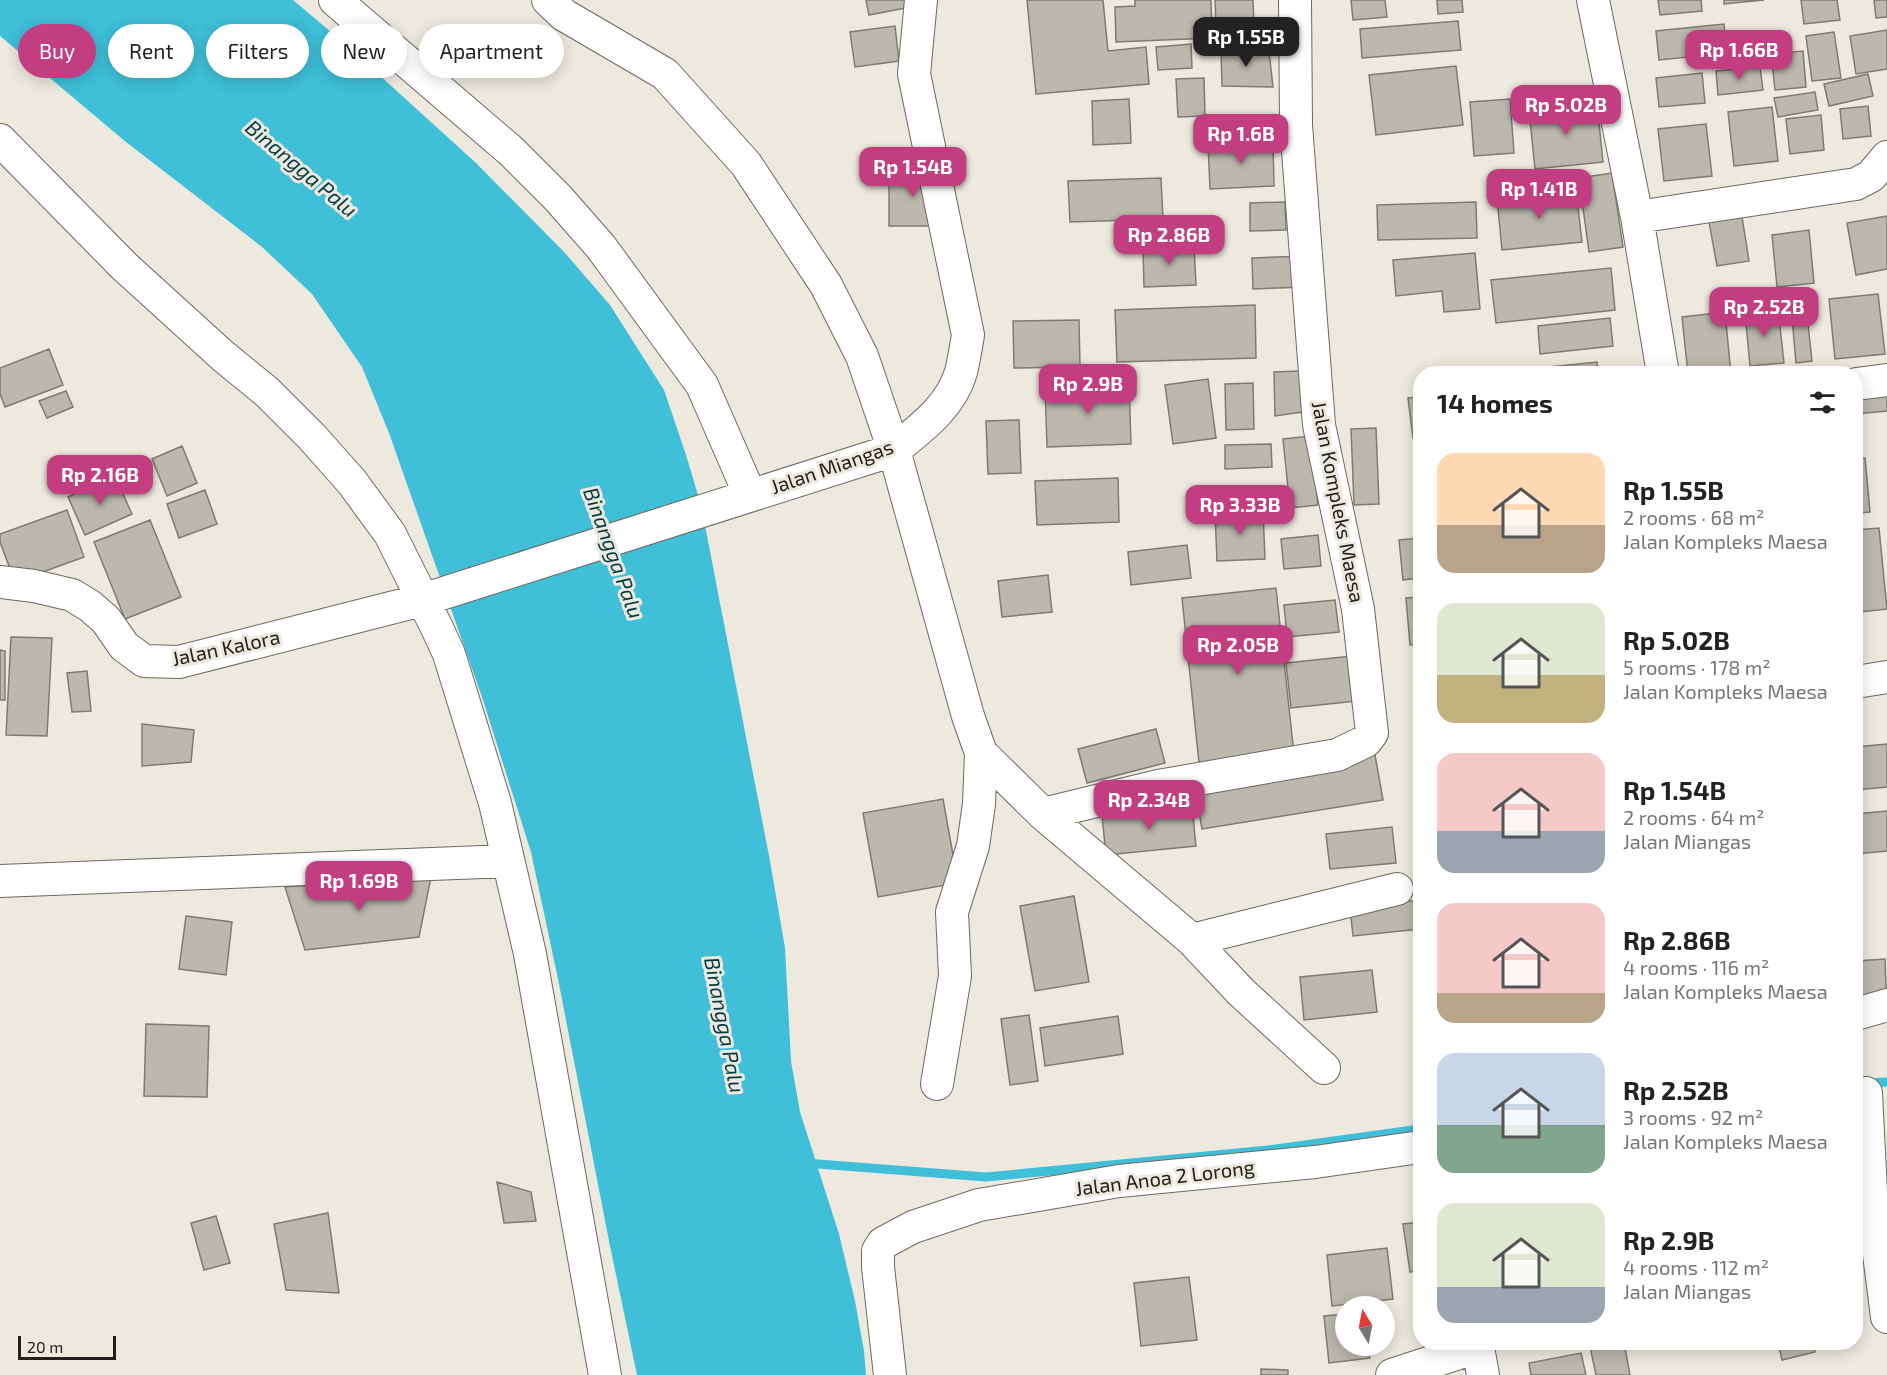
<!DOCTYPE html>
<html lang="en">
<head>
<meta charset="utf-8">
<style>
  :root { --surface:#fff; --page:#f6f6f6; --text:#222; --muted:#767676; --accent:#c33e81 }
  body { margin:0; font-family:"Exo 2",sans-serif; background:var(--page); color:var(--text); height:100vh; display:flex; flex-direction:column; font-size:22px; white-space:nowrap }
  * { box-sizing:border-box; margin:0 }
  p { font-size:20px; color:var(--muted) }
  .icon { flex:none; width:33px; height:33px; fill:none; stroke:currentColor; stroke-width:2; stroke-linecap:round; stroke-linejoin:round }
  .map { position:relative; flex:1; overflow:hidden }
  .side { position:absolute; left:1413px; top:366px; width:450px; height:984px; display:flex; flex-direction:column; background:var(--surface); border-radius:24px; box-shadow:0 3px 15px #0003 }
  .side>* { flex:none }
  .top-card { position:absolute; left:18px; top:24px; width:570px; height:54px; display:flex; gap:12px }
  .needle { width:39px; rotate:350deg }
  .buttons { position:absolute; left:1335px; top:1296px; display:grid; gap:12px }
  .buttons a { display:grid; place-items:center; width:60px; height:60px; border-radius:50%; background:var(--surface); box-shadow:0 3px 15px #0003; font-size:30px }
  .scale { position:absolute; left:18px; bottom:15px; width:98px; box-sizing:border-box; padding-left:6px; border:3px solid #21201c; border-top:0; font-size:16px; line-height:21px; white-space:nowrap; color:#21201c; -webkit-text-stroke:4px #ede9de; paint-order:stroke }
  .price { position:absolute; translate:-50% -51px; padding:0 14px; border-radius:12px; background:var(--accent); color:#fff; font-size:20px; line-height:39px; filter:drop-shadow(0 2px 3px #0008) }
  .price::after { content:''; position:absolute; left:50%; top:36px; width:18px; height:14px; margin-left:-9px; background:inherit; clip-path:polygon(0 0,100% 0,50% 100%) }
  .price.current { background:#222; color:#fff }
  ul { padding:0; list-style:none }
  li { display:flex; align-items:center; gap:18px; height:150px; padding:0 24px }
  li span { display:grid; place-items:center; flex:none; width:168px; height:120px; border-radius:18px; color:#555 }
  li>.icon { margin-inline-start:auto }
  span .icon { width:72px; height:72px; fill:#fffc; stroke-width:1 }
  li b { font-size:26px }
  h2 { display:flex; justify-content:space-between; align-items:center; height:72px; padding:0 24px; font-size:26px }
  .pill { padding:0 21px; border-radius:27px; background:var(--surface); box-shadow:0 3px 15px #0003; font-size:21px; line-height:54px }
  .pill.current { background:var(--accent); color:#fff }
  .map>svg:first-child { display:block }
</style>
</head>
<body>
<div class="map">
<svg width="1887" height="1375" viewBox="0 0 1887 1375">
  <rect width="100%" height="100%" fill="#ede9de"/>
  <path fill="#3fbfd8" d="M0 0H293L344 43 476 163 565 253 610 305 664 390 686 455 701 505 770 861 785 948 791 1061 800 1112 839 1234 855 1301 864 1351 866 1375H637L610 1246 558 979 531 852 482 697 389 433 362 367 312 294 262 247 126 142 0 36Z"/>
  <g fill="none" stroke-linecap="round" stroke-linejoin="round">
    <path stroke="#3fbfd8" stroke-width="9" d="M1865 1083 1887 1082
      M805 1163 986 1177 1268 1150 1420 1129"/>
  </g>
  <path fill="#bcb8ae" stroke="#7f7b71" stroke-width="1.5" d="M866 0H909L911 7 869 15Z
    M1027 0H1103L1108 51 1146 47 1149 84 1036 94Z
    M1135 0H1211L1212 38 1116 42 1115 7 1135 6Z
    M1215 0H1253L1254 26 1216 27Z
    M1351 0H1385L1387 17 1353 20Z
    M1437 0H1462L1463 12 1438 14Z
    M1658 0H1701L1702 11 1660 15Z
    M1724 0H1764L1724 4Z
    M1801 0H1837L1840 20 1804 24Z
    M1874 0H1887V17L1876 18Z
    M1458 21 1461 50 1362 58 1360 29Z
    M1724 24 1727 53 1659 60 1656 31Z
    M895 26 899 61 855 67 850 32Z
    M1887 30V69L1856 74 1850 36Z
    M1834 32 1841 78 1812 81 1806 36Z
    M1191 44 1192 68 1158 70 1156 47Z
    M1221 49 1269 51 1273 87 1222 86Z
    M1803 51 1806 87 1775 90 1771 54Z
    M1456 66 1463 125 1376 135 1369 75Z
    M1760 67 1763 90 1718 95 1716 71Z
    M1702 73 1705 103 1659 107 1656 78Z
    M1868 74 1873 96 1829 106 1824 84Z
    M1204 78 1205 116 1178 117 1176 79Z
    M1815 92 1818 110 1778 117 1774 98Z
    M1129 99 1131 143 1093 145 1092 101Z
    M1510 99 1514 153 1474 156 1470 102Z
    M1597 103 1603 162 1535 169 1529 110Z
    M1868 106 1871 136 1843 139 1840 109Z
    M1772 107 1778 161 1734 166 1728 112Z
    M1821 115 1824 150 1790 154 1786 119Z
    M1706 124 1712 176 1664 181 1658 129Z
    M1273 142 1274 186 1210 189 1208 144Z
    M936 170 937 226H889V171Z
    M1612 173 1623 247 1589 252 1579 178Z
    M1161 178 1163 219 1070 222 1068 181Z
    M1576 190 1582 242 1502 250 1497 198Z
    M1285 202 1286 230 1250 231V203Z
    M1476 202 1477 238 1378 240 1377 205Z
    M1887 216V269L1856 275 1847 223Z
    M1742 217 1749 261 1717 266 1709 222Z
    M1809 230 1814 283 1777 287 1772 235Z
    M1194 245 1196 285 1144 287 1143 247Z
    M1475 253 1480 309 1444 312 1442 291 1396 296 1393 260Z
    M1305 256 1306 287 1253 289 1252 258Z
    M1611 268 1615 310 1496 323 1491 280Z
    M1878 294 1885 354 1835 359 1829 299Z
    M1255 305 1256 358 1117 362 1115 310Z
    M1806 305 1812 361 1796 363 1791 306Z
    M1778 309 1784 363 1750 366 1745 313Z
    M1725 312 1731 374H1688L1682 317Z
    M1610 318 1613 346 1540 354 1538 326Z
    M1079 320 1080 367 1014 368 1013 321Z
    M49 349 63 385 5 407 0 394V368Z
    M1597 362 1598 374H1541L1540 368Z
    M1300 371 1302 412 1275 416 1274 372Z
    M1887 371V411L1856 414V374Z
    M1208 379 1216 438 1173 444 1165 385Z
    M1129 383 1131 444 1047 447 1045 385Z
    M1253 383 1254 429 1226 430 1225 384Z
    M66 391 73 407 47 418 39 401Z
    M1420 397V437L1413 438 1408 398Z
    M1019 420 1021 473 988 474 986 421Z
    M1376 428 1379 504 1354 505 1351 429Z
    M1311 436 1318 505 1290 508 1283 439Z
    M1271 444 1272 467 1225 469V445Z
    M182 446 197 483 167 496 152 459Z
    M1865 458 1870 512 1856 513V459Z
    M115 476 132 514 85 535 68 497Z
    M1118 478 1119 522 1037 525 1035 481Z
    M205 490 217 524 179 538 167 504Z
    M67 510 84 557 15 582 0 542V534Z
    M1263 510 1265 559 1217 561 1215 512Z
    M150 520 181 597 125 619 94 542Z
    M1879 528 1887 609 1860 612 1856 569V530Z
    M1318 535 1321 566 1284 569 1281 539Z
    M1420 538V578L1403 580 1399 540Z
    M1187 545 1191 578 1131 585 1128 552Z
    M1048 575 1052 612 1002 617 998 581Z
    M1276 588 1294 754 1199 763 1182 598Z
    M1420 597V644L1410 645 1406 598Z
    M1335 600 1339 632 1287 637 1284 605Z
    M11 637 52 638 47 736 6 735Z
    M0 650 5 651V700H0Z
    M1352 656 1356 701 1291 708 1286 663Z
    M87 671 91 711 72 712 67 673Z
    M142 724 194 730 191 762 142 766Z
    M1156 729 1165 763 1087 783 1078 749Z
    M1887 744V787L1856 790V747Z
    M1375 755 1383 800 1202 829 1194 784Z
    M943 799 958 883 878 897 863 813Z
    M1192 807 1196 846 1106 855 1102 816Z
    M1887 811V851L1856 854V814Z
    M1392 827 1396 863 1330 869 1326 834Z
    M431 877 419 937 305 950 285 887Z
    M1074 896 1089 982 1035 991 1020 906Z
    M1420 900V929L1353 936 1350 908Z
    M186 916 232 922 226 975 179 969Z
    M1885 959 1887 1013 1856 1017V961Z
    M1372 970 1377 1012 1304 1020 1300 977Z
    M1029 1015 1038 1081 1010 1085 1001 1019Z
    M1118 1016 1123 1054 1045 1066 1040 1028Z
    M146 1024 209 1026 207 1097 144 1096Z
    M497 1182 531 1192 536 1221 504 1223Z
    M1856 1209 1861 1230 1856 1231Z
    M328 1213 339 1293 286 1290 274 1224Z
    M216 1216 230 1263 204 1270 191 1223Z
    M1420 1222V1270L1410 1272 1403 1224Z
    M1387 1248 1393 1299 1332 1306 1327 1255Z
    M1189 1277 1197 1340 1141 1346 1134 1283Z
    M1420 1286V1325L1416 1287Z
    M1346 1314V1346H1368L1370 1358 1329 1363 1324 1316Z
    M1589 1342H1624L1630 1375H1596Z
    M1778 1342H1813L1815 1352 1782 1360Z
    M1581 1353 1586 1375H1531L1529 1363Z
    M1261 1369 1288 1370V1375H1261Z"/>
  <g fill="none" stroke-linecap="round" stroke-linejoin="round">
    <defs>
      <path id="minor" d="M335 0 511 151 558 198 601 247 702 385 750 495
        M548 0 564 15 665 74 746 164 826 285 862 356 894 450 968 716 981 753 1043 814 1192 940 1241 992 1324 1068
        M1593 0 1637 217 1663 374
        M0 140 124 266 223 356 267 392 312 437 352 482 390 534 437 628 449 654 495 803 530 954 605 1375
        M1637 217 1856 184 1871 176 1887 157
        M1856 384 1887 380
        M0 582 34 586 72 595 90 606 106 620 124 646 144 661 179 662 422 600 894 450C920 429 951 407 961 372 964 360 966 347 968 335L914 74 921 0
        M1856 682 1887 677
        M1043 814 1158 786 1337 755 1366 741 1372 733 1358 609 1319 425 1296 125 1295 0
        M0 881 508 861
        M1192 940 1397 889
        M1856 1014 1887 1005
        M937 1084 955 976 952 912 973 846 979 804 981 753
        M1866 1093 1871 1192 1887 1317
        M1477 1342 1483 1375
        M890 1375 878 1267V1251L883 1243 913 1227 979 1205 1119 1181 1315 1162 1420 1147
        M1392 1375 1477 1347"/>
    </defs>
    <use href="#minor" stroke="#6d6960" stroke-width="34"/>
    <use href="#minor" stroke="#fff" stroke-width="32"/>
  </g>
  <g text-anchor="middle" stroke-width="6" stroke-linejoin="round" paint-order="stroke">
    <g font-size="20" fill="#21201c" stroke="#ede9de">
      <text transform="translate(832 467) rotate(-19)" y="7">Jalan Miangas</text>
      <text transform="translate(1338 502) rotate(79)" y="7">Jalan Kompleks Maesa</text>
      <text transform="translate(226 648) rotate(-12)" y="7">Jalan Kalora</text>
      <text transform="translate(1165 1178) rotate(-7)" y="7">Jalan Anoa 2 Lorong</text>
    </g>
    <g font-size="21" font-style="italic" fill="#003b45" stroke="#ede9de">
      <text transform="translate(301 169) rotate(40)" y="7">Binangga Palu</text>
      <text transform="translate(613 553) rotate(70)" y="7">Binangga Palu</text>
      <text transform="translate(724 1025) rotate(79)" y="7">Binangga Palu</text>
    </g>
  </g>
</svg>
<div class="buttons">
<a><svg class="needle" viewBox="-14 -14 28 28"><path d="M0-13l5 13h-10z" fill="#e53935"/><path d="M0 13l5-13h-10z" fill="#767676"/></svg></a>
</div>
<div class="scale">20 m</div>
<b class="price current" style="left:1246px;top:68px">Rp 1.55B</b>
<b class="price" style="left:1739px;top:81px">Rp 1.66B</b>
<b class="price" style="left:1566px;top:136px">Rp 5.02B</b>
<b class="price" style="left:1241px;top:165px">Rp 1.6B</b>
<b class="price" style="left:913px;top:198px">Rp 1.54B</b>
<b class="price" style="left:1539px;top:220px">Rp 1.41B</b>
<b class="price" style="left:1169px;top:266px">Rp 2.86B</b>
<b class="price" style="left:1764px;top:338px">Rp 2.52B</b>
<b class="price" style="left:1088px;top:415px">Rp 2.9B</b>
<b class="price" style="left:100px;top:506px">Rp 2.16B</b>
<b class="price" style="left:1240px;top:536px">Rp 3.33B</b>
<b class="price" style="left:1238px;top:676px">Rp 2.05B</b>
<b class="price" style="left:1149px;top:831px">Rp 2.34B</b>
<b class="price" style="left:359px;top:912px">Rp 1.69B</b>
<div class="top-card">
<a class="pill current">Buy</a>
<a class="pill">Rent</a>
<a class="pill">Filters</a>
<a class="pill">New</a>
<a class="pill">Apartment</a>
</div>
<section class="side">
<h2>14 homes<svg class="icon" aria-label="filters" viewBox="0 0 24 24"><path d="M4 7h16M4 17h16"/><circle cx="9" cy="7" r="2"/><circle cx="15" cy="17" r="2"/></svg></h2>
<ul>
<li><span style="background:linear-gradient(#ffd9b3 60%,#b9a48a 0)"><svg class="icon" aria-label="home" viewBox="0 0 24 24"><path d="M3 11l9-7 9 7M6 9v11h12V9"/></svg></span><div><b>Rp 1.55B</b><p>2 rooms · 68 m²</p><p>Jalan Kompleks Maesa</p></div></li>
<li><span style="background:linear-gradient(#dfe7d0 60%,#c2b280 0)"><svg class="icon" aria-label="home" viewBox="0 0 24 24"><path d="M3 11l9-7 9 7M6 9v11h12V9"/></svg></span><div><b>Rp 5.02B</b><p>5 rooms · 178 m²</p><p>Jalan Kompleks Maesa</p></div></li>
<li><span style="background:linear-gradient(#f6c9c9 65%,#9aa5b1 0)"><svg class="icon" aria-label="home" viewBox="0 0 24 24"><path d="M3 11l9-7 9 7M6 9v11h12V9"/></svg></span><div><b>Rp 1.54B</b><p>2 rooms · 64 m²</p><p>Jalan Miangas</p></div></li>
<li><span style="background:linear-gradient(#f6c9c9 75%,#b9a48a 0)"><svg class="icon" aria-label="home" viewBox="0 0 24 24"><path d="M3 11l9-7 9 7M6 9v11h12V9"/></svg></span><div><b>Rp 2.86B</b><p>4 rooms · 116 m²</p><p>Jalan Kompleks Maesa</p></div></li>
<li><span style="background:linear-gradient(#c9d6e8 60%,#7fa58c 0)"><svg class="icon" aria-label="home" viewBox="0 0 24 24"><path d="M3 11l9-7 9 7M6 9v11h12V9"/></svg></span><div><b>Rp 2.52B</b><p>3 rooms · 92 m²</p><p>Jalan Kompleks Maesa</p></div></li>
<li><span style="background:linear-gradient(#dfe7d0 70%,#9aa5b1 0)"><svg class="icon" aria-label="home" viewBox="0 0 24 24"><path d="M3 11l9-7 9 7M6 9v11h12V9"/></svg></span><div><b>Rp 2.9B</b><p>4 rooms · 112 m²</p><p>Jalan Miangas</p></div></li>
</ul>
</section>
</div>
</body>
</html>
